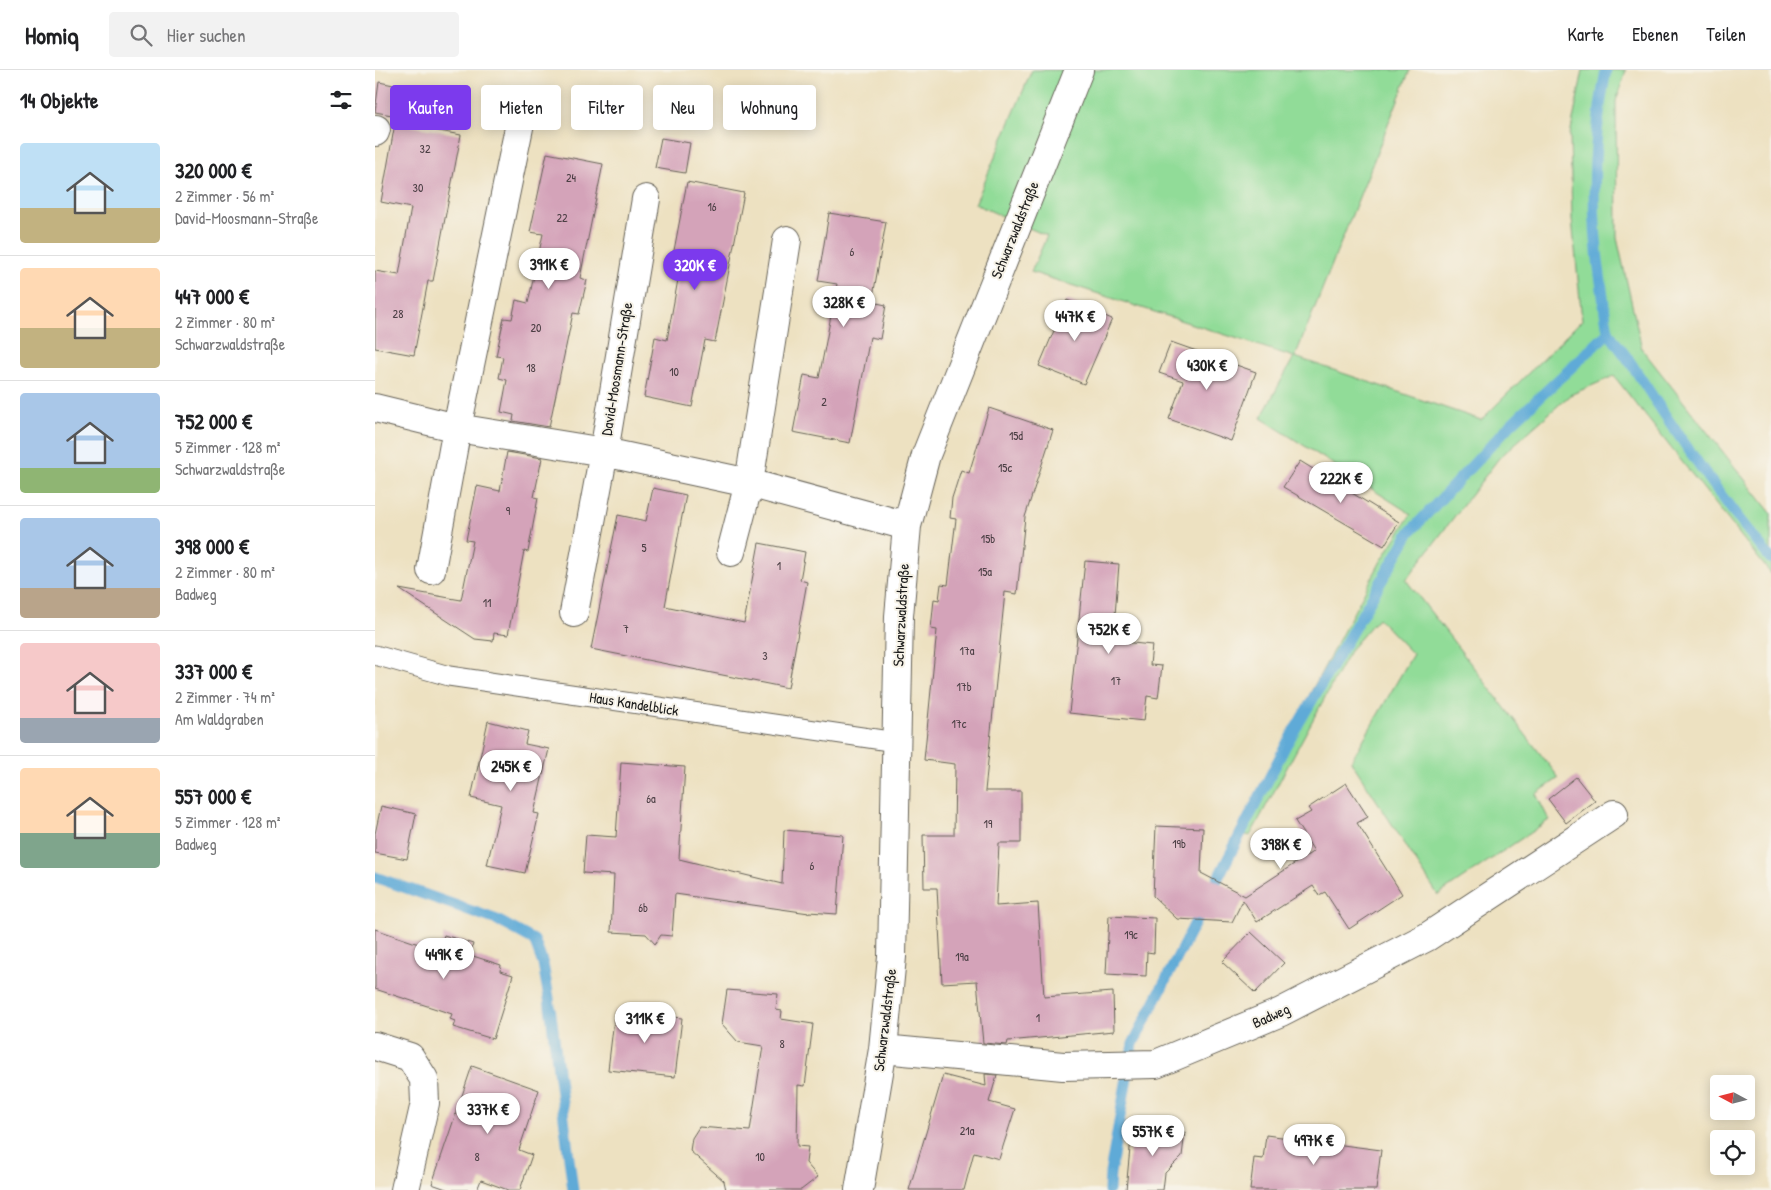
<!DOCTYPE html>
<html lang="de">
<head>
<meta charset="utf-8">
<style>
  :root { --surface:#fff; --page:#f2f2f2; --text:#202124; --muted:#757577; --line:#e0e0e0; --accent:#7c3aed }
  body { margin:0; font-family:"Patrick Hand",sans-serif; background:var(--page); color:var(--text); height:100vh; display:flex; flex-direction:column; font-size:19px; white-space:nowrap }
  * { box-sizing:border-box; margin:0 }
  p { font-size:16px; color:var(--muted) }
  .icon { flex:none; width:28px; height:28px; fill:none; stroke:currentColor; stroke-width:2; stroke-linecap:round; stroke-linejoin:round }
  .map { position:relative; flex:1; overflow:hidden }
  .sheet { display:flex; flex-direction:column; background:var(--surface); width:375px }
  .sheet>* { flex:none }
  .hud { position:absolute; left:15px; top:15px; width:475px; height:45px; display:flex; gap:10px }
  .needle { width:32px; rotate:277deg }
  .fabs { position:absolute; left:1335px; top:1005px; display:grid; gap:10px }
  .fabs a { display:grid; place-items:center; width:45px; height:45px; border-radius:5px; background:var(--surface); box-shadow:0 2px 12px #0003; font-size:25px }
  .price { position:absolute; translate:-50% -42px; padding:0 11px; border-radius:18px; background:#fff; color:#222; font-size:16px; line-height:32px; filter:drop-shadow(0 1px 2px #0008) }
  .price::after { content:''; position:absolute; left:50%; top:30px; width:15px; height:11px; margin-left:-8px; background:inherit; clip-path:polygon(0 0,100% 0,50% 100%) }
  .price.active { background:var(--accent); color:#fff }
  ul { padding:0; list-style:none }
  li { display:flex; align-items:center; gap:15px; height:125px; padding:0 20px }
  li+li { border-top:1px solid var(--line) }
  li span { display:grid; place-items:center; flex:none; width:140px; height:100px; border-radius:5px; color:#555 }
  li>.icon { margin-inline-start:auto }
  span .icon { width:60px; height:60px; fill:#fffc; stroke-width:1 }
  li b { font-size:21px }
  h2 { display:flex; justify-content:space-between; align-items:center; height:60px; padding:0 20px; font-size:21px }
  .tag { padding:0 18px; border-radius:5px; background:var(--surface); box-shadow:0 2px 12px #0003; font-size:18px; line-height:45px }
  .tag.active { background:var(--accent); color:#fff }
  header { display:flex; align-items:center; gap:30px; box-sizing:border-box; height:70px; padding:0 25px; background:var(--surface); border-bottom:1px solid var(--line) }
  header strong { font-size:24px }
  nav { display:flex; gap:28px; margin-inline-start:auto; font-size:18px }
  .search { width:350px; height:45px; background:var(--page); display:flex; align-items:center; gap:12px; box-sizing:border-box; padding:0 18px; border-radius:5px; color:var(--muted); font-size:19px }
  main { display:flex; flex:1; min-height:0 }
  .map>svg:first-child { display:block }
</style>
</head>
<body>
<header>
<strong>Homiq</strong>
<div class="search"><svg class="icon" aria-label="search" viewBox="0 0 24 24"><circle cx="10" cy="10" r="6"/><path d="M15 15l6 6"/></svg>Hier suchen</div>
<nav><a>Karte</a><a>Ebenen</a><a>Teilen</a></nav>
</header>
<main>
<section class="sheet">
<h2>14 Objekte<svg class="icon" aria-label="filters" viewBox="0 0 24 24"><path d="M4 7h16M4 17h16"/><circle cx="9" cy="7" r="2"/><circle cx="15" cy="17" r="2"/></svg></h2>
<ul>
<li><span style="background:linear-gradient(#bfe0f5 65%,#c2b280 0)"><svg class="icon" aria-label="home" viewBox="0 0 24 24"><path d="M3 11l9-7 9 7M6 9v11h12V9"/></svg></span><div><b>320 000 €</b><p>2 Zimmer · 56 m²</p><p>David-Moosmann-Straße</p></div></li>
<li><span style="background:linear-gradient(#ffd9b3 60%,#c2b280 0)"><svg class="icon" aria-label="home" viewBox="0 0 24 24"><path d="M3 11l9-7 9 7M6 9v11h12V9"/></svg></span><div><b>447 000 €</b><p>2 Zimmer · 80 m²</p><p>Schwarzwaldstraße</p></div></li>
<li><span style="background:linear-gradient(#a9c7e8 75%,#8fb573 0)"><svg class="icon" aria-label="home" viewBox="0 0 24 24"><path d="M3 11l9-7 9 7M6 9v11h12V9"/></svg></span><div><b>752 000 €</b><p>5 Zimmer · 128 m²</p><p>Schwarzwaldstraße</p></div></li>
<li><span style="background:linear-gradient(#a9c7e8 70%,#b9a48a 0)"><svg class="icon" aria-label="home" viewBox="0 0 24 24"><path d="M3 11l9-7 9 7M6 9v11h12V9"/></svg></span><div><b>398 000 €</b><p>2 Zimmer · 80 m²</p><p>Badweg</p></div></li>
<li><span style="background:linear-gradient(#f6c9c9 75%,#9aa5b1 0)"><svg class="icon" aria-label="home" viewBox="0 0 24 24"><path d="M3 11l9-7 9 7M6 9v11h12V9"/></svg></span><div><b>337 000 €</b><p>2 Zimmer · 74 m²</p><p>Am Waldgraben</p></div></li>
<li><span style="background:linear-gradient(#ffd9b3 65%,#7fa58c 0)"><svg class="icon" aria-label="home" viewBox="0 0 24 24"><path d="M3 11l9-7 9 7M6 9v11h12V9"/></svg></span><div><b>557 000 €</b><p>5 Zimmer · 128 m²</p><p>Badweg</p></div></li>
</ul>
</section>
<div class="map">
<svg width="1396" height="1120" viewBox="0 0 1396 1120">
  <rect width="100%" height="100%" fill="#f7f3e8"/>
  <filter id="ink" filterUnits="userSpaceOnUse"><feTurbulence type="fractalNoise" baseFrequency=".02" numOctaves="2"/><feDisplacementMap in="SourceGraphic" scale="10" xChannelSelector="R" yChannelSelector="G"/><feConvolveMatrix kernelMatrix="1 2 1 2 8 2 1 2 1" color-interpolation-filters="sRGB"/></filter>
  <filter id="wash" filterUnits="userSpaceOnUse"><feTurbulence type="fractalNoise" baseFrequency=".0096" numOctaves="4" result="noise"/><feDisplacementMap in="SourceGraphic" scale="20" xChannelSelector="R" yChannelSelector="G"/><feGaussianBlur stdDeviation="1.12" result="paint"/><feColorMatrix in="noise" values="0 0 0 0 0 0 0 0 0 0 0 0 0 0 0 0 0 1.4 0 .05"/><feComposite in="paint" operator="in"/></filter>
  <g filter="url(#wash)">
    <rect width="100%" height="100%" fill="#ede1c1"/>
    <path fill="#91dc98" stroke="#567c5a" d="M657 0H1035L920 287 1106 350 1207 250 1197 149 1195 65 1208 0H1251L1241 31 1242 168 1267 279 1396 443V504L1239 306 1195 325 1124 388 1031 510 1184 708 1161 724 1174 750 1063 825 976 691 1038 584 1003 548 976 579 875 766 861 762 1006 491 1036 444 886 348 919 287 656 202 672 166 600 134Z"/>
    <g fill="none" stroke-linecap="round" stroke-linejoin="round">
      <path stroke="#5faad7" stroke-width="11" d="M1231 0C1217 73 1215 146 1227 219 1229 232 1230 247 1233 260 1235 267 1254 289 1259 298 1301 363 1346 429 1396 489
        M0 807 122 850 159 870 168 894 174 928 198 1120
        M734 1120 735 1103 758 974 911 675 1035 462 1135 355 1234 262"/>
    </g>
    <g id="blocks">
      <path fill="#d4a3b9" d="M4 12 33 18 28 47 0 42Z
        M20 53 86 65 58 211H53L39 285 0 278V201L24 205 36 138 6 132Z
        M286 68 315 73 310 103 280 98Z
        M172 83 228 94 205 208 212 210 204 244 198 243 174 357 138 351 139 345 126 342 132 310 124 308 128 287 121 286 129 248 137 249 141 230 153 233 168 164 155 162Z
        M312 112 369 123 340 272 330 270 317 337 269 327 280 267 292 270 306 193 297 191Z
        M454 143 511 152 497 232 511 235 505 269 495 267 475 373 418 362 429 305 444 308 462 214 443 211Z
        M692 230 737 249 709 314 664 296Z
        M796 272 881 302 856 371 794 349 808 311 784 303Z
        M614 338 678 360 650 447 642 524 630 522 610 721H646V773H624L621 836 663 833 669 927 738 922 739 961 633 971 632 975 608 973 602 911 567 913 562 818H549L548 765H579L580 694 549 690 562 560 556 559 559 529 564 530 566 514 573 515 581 449 575 448 577 428 586 400 594 403Z
        M132 382 167 388 159 427 163 428 153 482 149 481 133 565 119 563 118 571 100 569 24 519 86 530 98 471 91 470 102 416 125 421Z
        M925 391 1024 452 1009 476 908 417Z
        M278 418 311 425 290 536 369 553 384 473 430 482 425 510 432 512 413 618 216 579 243 445 271 451Z
        M710 491 744 494 738 571 777 575 775 595 787 596 783 628 772 626 769 651 694 643Z
        M113 651 153 661 150 674 174 679 159 743 164 744 150 803 112 795 126 735 96 728Z
        M246 692 310 697 304 789 407 814 409 760 468 765 462 844 434 842V843L300 824 297 866 286 865 280 874 271 864 236 862 239 805 208 803 211 765 241 767Z
        M1201 707 1220 731 1191 753 1173 729Z
        M971 713 993 747 982 753 1027 824 974 859 950 822 944 825 938 816 882 852 868 830 857 852 802 849 778 826 781 756 828 758 826 803 870 826 939 781 920 751 936 742 933 738Z
        M6 736 41 744 32 789 0 783V764Z
        M734 846 780 848 779 883 772 882 771 906 731 904Z
        M0 859 64 881 69 865 98 874 95 885 126 895 125 901 138 905 118 969 78 957 80 951 75 949 77 944 0 919Z
        M876 862 909 893 880 923 847 892Z
        M352 920 403 924 401 940 407 941 406 949 438 954 430 1016 423 1015 422 1076 433 1077 431 1093 443 1107 426 1120H351L349 1111 315 1081 317 1068 324 1057 375 1061 388 976 363 972 347 954Z
        M240 941 307 948 300 1007 233 1000Z
        M97 996 164 1020 144 1080 157 1085 145 1120H133L106 1110 102 1120H74L57 1114Z
        M610 1004 622 1005 614 1032 640 1039 624 1089 599 1082 589 1120H534L568 1005 611 1016Z
        M763 1055 810 1062 807 1086 790 1103 788 1120H751L756 1068 761 1069Z
        M891 1065 1006 1080 1001 1120H875L879 1088 888 1089Z"/>
    </g>
  </g>
  <g filter="url(#ink)">
    <use href="#blocks" fill-opacity="0" stroke="#656156" stroke-width="1"/>
    <g fill="none" stroke-linecap="round" stroke-linejoin="round">
      <defs>
        <path id="lane" d="M0 585 74 606 521 672"/>
        <path id="street" d="M0 62 1 59
          M0 338 82 358 229 382 374 413 532 456
          M356 482 374 413 412 170
          M56 500 82 358 146 48
          M199 543 229 382 271 129
          M0 976 35 987 49 1009 50 1033 30 1120
          M508 979 688 996 781 994 906 942 1052 867 1239 744
          M484 1120 508 979 517 887 524 546 532 456 551 385 704 0"/>
      </defs>
      <use href="#lane" stroke="#656156" stroke-width="21"/>
      <use href="#street" stroke="#656156" stroke-width="30"/>
      <use href="#lane" stroke="#fff" stroke-width="19"/>
      <use href="#street" stroke="#fff" stroke-width="28"/>
    </g>
  </g>
  <g text-anchor="middle" stroke-width="4" stroke-linejoin="round" paint-order="stroke">
    <g font-size="12" fill="#4a3e43">
      <text x="50" y="83">32</text>
      <text x="196" y="112">24</text>
      <text x="43" y="122">30</text>
      <text x="337" y="141">16</text>
      <text x="187" y="152">22</text>
      <text x="477" y="186">6</text>
      <text x="23" y="248">28</text>
      <text x="161" y="262">20</text>
      <text x="156" y="302">18</text>
      <text x="299" y="306">10</text>
      <text x="449" y="336">2</text>
      <text x="641" y="370">15d</text>
      <text x="630" y="402">15c</text>
      <text x="133" y="445">9</text>
      <text x="613" y="473">15b</text>
      <text x="269" y="482">5</text>
      <text x="404" y="500">1</text>
      <text x="610" y="506">15a</text>
      <text x="112" y="537">11</text>
      <text x="251" y="563">7</text>
      <text x="592" y="585">17a</text>
      <text x="390" y="590">3</text>
      <text x="741" y="615">17</text>
      <text x="589" y="621">17b</text>
      <text x="584" y="658">17c</text>
      <text x="276" y="733">6a</text>
      <text x="613" y="758">19</text>
      <text x="804" y="778">19b</text>
      <text x="437" y="800">6</text>
      <text x="268" y="842">6b</text>
      <text x="756" y="869">19c</text>
      <text x="587" y="891">19a</text>
      <text x="663" y="952">1</text>
      <text x="407" y="978">8</text>
      <text x="592" y="1065">21a</text>
      <text x="102" y="1091">8</text>
      <text x="385" y="1091">10</text>
    </g>
    <g font-size="15" fill="#1c1c1c" stroke="#f7f3e8">
      <text transform="translate(640 160) rotate(-68)" y="5">Schwarzwaldstraße</text>
      <text transform="translate(242 299) rotate(-81)" y="5">David-Moosmann-Straße</text>
      <text transform="translate(526 545) rotate(-87)" y="5">Schwarzwaldstraße</text>
      <text transform="translate(259 634) rotate(9)" y="5">Haus Kandelblick</text>
      <text transform="translate(896 946) rotate(-24)" y="5">Badweg</text>
      <text transform="translate(510 950) rotate(-83)" y="5">Schwarzwaldstraße</text>
    </g>
  </g>
</svg>
<div class="fabs">
<a><svg class="needle" viewBox="-14 -14 28 28"><path d="M0-13l5 13h-10z" fill="#e53935"/><path d="M0 13l5-13h-10z" fill="#757577"/></svg></a>
<a><svg class="icon" aria-label="locate" viewBox="0 0 24 24"><circle cx="12" cy="12" r="6"/><path d="M12 2v4M12 18v4M2 12h4M18 12h4"/></svg></a>
</div>
<b class="price" style="left:174px;top:220px">391K €</b>
<b class="price active" style="left:320px;top:221px">320K €</b>
<b class="price" style="left:469px;top:258px">328K €</b>
<b class="price" style="left:700px;top:272px">447K €</b>
<b class="price" style="left:832px;top:321px">430K €</b>
<b class="price" style="left:966px;top:434px">222K €</b>
<b class="price" style="left:734px;top:585px">752K €</b>
<b class="price" style="left:136px;top:722px">245K €</b>
<b class="price" style="left:906px;top:800px">398K €</b>
<b class="price" style="left:69px;top:910px">449K €</b>
<b class="price" style="left:270px;top:974px">311K €</b>
<b class="price" style="left:113px;top:1065px">337K €</b>
<b class="price" style="left:778px;top:1087px">557K €</b>
<b class="price" style="left:939px;top:1096px">497K €</b>
<div class="hud">
<a class="tag active">Kaufen</a>
<a class="tag">Mieten</a>
<a class="tag">Filter</a>
<a class="tag">Neu</a>
<a class="tag">Wohnung</a>
</div>
</div>
</main>
</body>
</html>
